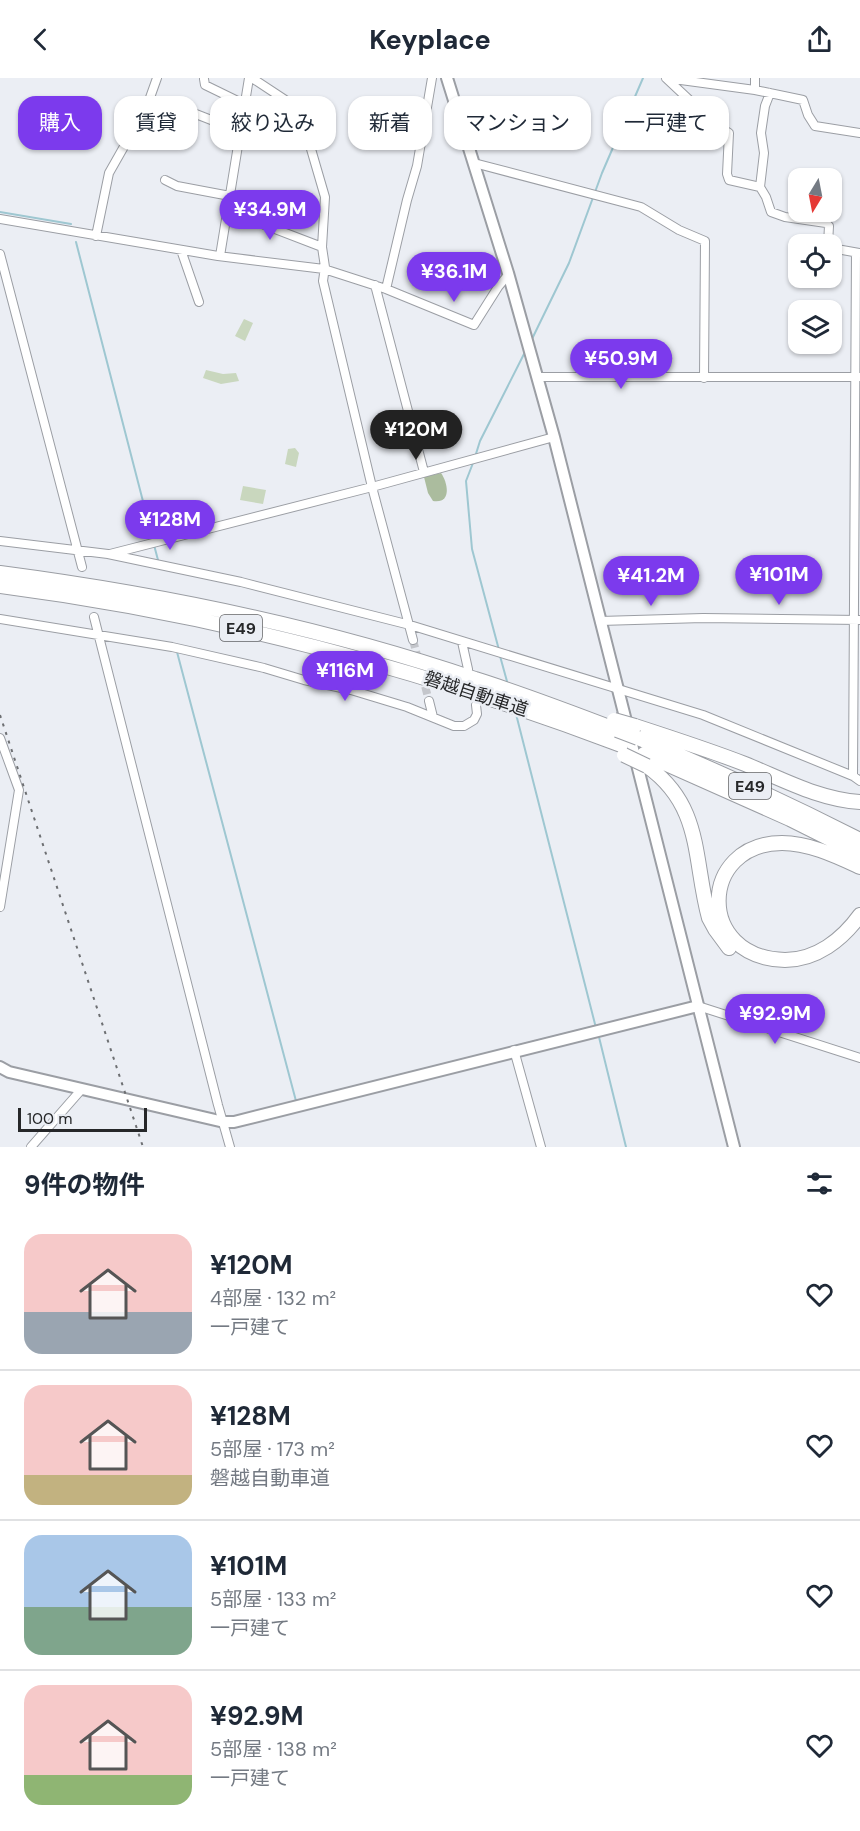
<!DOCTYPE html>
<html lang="ja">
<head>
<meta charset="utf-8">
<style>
  :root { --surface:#fff; --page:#f6f6f7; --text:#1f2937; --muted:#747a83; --line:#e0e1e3; --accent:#7c3aed }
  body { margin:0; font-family:"DM Sans","Noto Sans JP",sans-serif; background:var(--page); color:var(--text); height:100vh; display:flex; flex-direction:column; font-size:22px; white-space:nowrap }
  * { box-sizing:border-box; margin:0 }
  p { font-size:20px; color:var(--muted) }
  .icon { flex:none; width:33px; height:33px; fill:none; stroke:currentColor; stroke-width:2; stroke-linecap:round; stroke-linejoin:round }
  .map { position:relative; height:1069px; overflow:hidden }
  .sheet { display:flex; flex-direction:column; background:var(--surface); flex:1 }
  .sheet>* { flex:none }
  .guide { position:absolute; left:18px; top:18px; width:825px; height:54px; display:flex; gap:12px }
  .needle { width:39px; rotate:190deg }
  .tools { position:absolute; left:788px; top:90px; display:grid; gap:12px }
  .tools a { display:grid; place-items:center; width:54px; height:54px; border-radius:12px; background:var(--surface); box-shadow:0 2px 4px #0004; font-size:30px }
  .scale { position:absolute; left:18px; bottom:15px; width:129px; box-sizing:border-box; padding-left:6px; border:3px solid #262729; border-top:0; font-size:16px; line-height:21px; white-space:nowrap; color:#262729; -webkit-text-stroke:4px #ebeef4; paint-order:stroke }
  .price { position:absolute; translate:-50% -51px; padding:0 14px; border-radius:21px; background:var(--accent); color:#fff; font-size:20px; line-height:39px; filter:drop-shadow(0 2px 3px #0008) }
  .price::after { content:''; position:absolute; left:50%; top:36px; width:18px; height:14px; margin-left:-9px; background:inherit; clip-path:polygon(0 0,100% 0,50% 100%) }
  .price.active { background:#222; color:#fff }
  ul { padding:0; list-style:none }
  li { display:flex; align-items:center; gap:18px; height:150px; padding:0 24px }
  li+li { border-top:2px solid var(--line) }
  li span { display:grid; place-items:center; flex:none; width:168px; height:120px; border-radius:18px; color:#555 }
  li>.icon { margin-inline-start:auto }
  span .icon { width:72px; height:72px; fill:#fffc; stroke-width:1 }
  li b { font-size:26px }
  h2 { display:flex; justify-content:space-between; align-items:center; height:72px; padding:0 24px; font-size:26px }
  .tag { padding:0 21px; border-radius:18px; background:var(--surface); box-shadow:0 2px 4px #0004; font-size:21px; line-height:54px }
  .tag.active { background:var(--accent); color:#fff }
  header { display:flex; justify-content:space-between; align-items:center; height:78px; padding:0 24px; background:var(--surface); font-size:27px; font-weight:700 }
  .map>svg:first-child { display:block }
</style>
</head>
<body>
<header><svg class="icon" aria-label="back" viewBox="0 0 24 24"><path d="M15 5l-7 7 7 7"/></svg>Keyplace<svg class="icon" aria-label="share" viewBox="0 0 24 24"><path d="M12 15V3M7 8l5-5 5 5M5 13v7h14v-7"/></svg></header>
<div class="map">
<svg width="860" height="1069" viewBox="0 0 860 1069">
  <rect width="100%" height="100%" fill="#ebeef4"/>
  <path fill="#c9d7be" d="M244 241 253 245 245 263 235 258Z
    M206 292 223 296 236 295 239 303 221 306 203 300Z
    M295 370 299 375 296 389 285 386 288 371Z
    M243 408 266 412 263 426 240 422Z"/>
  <path fill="#abbc9e" d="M441 395C448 405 452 426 433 423L428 415 424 399Z"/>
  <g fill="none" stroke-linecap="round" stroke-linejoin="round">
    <path stroke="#9ec7d1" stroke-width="2" d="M0 134 71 146
      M76 164 153 462
      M531 263 569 185 602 95 643 0
      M475 379 480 363 525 274
      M473 385 466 403 472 471 499 572
      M154 467 158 482
      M177 574 296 1023 596 948
      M500 578 508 607
      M516 636 596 950
      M598 955 626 1069"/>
    <path stroke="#c4c6cb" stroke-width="8" stroke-dasharray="8 4" stroke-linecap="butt" d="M413 562 429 623"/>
    <defs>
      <path id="street" d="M252 0 296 29 311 71 325 119 322 169 325 189 323 203 372 409 413 562
        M666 0 716 47 729 55 727 96 729 102 760 109 766 119 771 134 785 139 826 145 829 148 828 166
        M666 0 755 12 803 22 808 37 815 48 860 55
        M755 0V12
        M204 1 205 7 246 27
        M183 31 242 54
        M474 85 641 129 679 152 705 163 704 300
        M165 102 177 108 230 118
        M760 109 764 75 761 55 765 28 770 15
        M228 133 322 169
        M0 141 218 178 324 191 386 211 474 247 498 209 508 197
        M96 158 109 95 147 28 157 0
        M831 170 859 175
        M181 172 199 224
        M0 176 82 489
        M220 178 249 0
        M375 207 424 394
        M386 211 407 122 417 88 432 0
        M537 299H859
        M0 463 108 476 241 504 410 547 703 637 853 698 860 703
        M110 476 372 409 554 359
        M94 539 218 1027 230 1069
        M0 541 172 569 264 590 304 602 351 612 407 629 454 648H464L474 642 477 636 476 627
        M600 543 703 540 860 542
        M462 564 468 591
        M429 623 433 639
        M0 660 19 712 0 829
        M853 698 856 175
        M698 928 860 980
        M514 972 541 1069
        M31 1069 81 1012"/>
      <path id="secondary" d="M447 0 508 195 554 359 734 1069
        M0 989 9 994 224 1044H234L698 928"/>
      <path id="highway" d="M0 495C160 516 322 549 475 601 523 616 570 634 617 652
        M0 508C216 536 417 590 621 667
        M635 648C672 660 709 672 745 686 782 701 820 722 860 724
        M638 660C714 691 787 725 860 762
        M644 676 790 741 860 776
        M647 688C703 728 693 781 709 840L715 851 729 870
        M860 789C836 778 809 765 782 765 699 765 695 880 785 882 816 882 842 862 860 837"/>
    </defs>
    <use href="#street" stroke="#9b9ea4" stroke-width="10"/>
    <use href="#secondary" stroke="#9b9ea4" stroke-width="14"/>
    <use href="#highway" stroke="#9b9ea4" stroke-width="16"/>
    <use href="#street" stroke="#fff" stroke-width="8"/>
    <use href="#secondary" stroke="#fff" stroke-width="10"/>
    <use href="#highway" stroke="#fff" stroke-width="14"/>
    <path stroke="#6d6f72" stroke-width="2" stroke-dasharray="3 6" stroke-linecap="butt" d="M0 637 143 1069"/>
    <defs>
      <path id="highway-bridge" d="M614 642 635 648
        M617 652 638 660
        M624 677 647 688"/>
    </defs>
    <use href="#highway-bridge" stroke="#9b9ea4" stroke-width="16" stroke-linecap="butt"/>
    <use href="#highway-bridge" stroke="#fff" stroke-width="14"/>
  </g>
  <g text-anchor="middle" stroke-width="5" stroke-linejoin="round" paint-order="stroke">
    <g fill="#ebeef4" stroke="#616366" stroke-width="1.5">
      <rect x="220" y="537" width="42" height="26" rx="4.5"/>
      <rect x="729" y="695" width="42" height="26" rx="4.5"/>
    </g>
    <g font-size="16" font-weight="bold" fill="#262729">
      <text x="241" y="556">E49</text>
      <text x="750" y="714">E49</text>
    </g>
    <g font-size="18" fill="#262729" stroke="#ebeef4">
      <text transform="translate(476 616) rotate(18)" y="6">磐越自動車道</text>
    </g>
  </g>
</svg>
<div class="tools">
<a><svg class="needle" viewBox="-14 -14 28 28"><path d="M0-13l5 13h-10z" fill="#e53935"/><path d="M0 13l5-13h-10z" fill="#747a83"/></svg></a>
<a><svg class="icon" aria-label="locate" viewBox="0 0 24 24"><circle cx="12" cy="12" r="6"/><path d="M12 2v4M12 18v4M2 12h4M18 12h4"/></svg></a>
<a><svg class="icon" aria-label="layers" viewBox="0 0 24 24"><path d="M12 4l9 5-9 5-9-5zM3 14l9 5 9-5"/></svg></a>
</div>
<div class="scale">100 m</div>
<b class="price" style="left:270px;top:163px">¥34.9M</b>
<b class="price" style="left:454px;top:225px">¥36.1M</b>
<b class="price" style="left:621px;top:312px">¥50.9M</b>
<b class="price active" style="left:416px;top:383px">¥120M</b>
<b class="price" style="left:170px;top:473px">¥128M</b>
<b class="price" style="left:779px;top:528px">¥101M</b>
<b class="price" style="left:651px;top:529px">¥41.2M</b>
<b class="price" style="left:345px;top:624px">¥116M</b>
<b class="price" style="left:775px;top:967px">¥92.9M</b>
<div class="guide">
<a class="tag active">購入</a>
<a class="tag">賃貸</a>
<a class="tag">絞り込み</a>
<a class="tag">新着</a>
<a class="tag">マンション</a>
<a class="tag">一戸建て</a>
</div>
</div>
<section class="sheet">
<h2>9件の物件<svg class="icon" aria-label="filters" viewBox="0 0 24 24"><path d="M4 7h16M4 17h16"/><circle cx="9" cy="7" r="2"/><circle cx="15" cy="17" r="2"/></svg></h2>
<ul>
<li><span style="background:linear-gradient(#f6c9c9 65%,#9aa5b1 0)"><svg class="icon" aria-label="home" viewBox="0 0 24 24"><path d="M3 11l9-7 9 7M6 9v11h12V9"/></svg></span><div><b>¥120M</b><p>4部屋 · 132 m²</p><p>一戸建て</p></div><svg class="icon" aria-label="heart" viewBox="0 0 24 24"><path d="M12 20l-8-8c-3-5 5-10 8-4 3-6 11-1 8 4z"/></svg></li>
<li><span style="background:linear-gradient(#f6c9c9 75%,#c2b280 0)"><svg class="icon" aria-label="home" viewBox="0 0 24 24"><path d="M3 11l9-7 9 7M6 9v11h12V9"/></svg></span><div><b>¥128M</b><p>5部屋 · 173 m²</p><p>磐越自動車道</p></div><svg class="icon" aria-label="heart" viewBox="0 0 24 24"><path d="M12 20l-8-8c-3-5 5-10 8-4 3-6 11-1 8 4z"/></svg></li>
<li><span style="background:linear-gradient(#a9c7e8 60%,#7fa58c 0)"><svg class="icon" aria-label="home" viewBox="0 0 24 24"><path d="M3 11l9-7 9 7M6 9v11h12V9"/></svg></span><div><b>¥101M</b><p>5部屋 · 133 m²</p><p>一戸建て</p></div><svg class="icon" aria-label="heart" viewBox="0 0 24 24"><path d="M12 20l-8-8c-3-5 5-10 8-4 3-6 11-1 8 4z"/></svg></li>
<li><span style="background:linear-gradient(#f6c9c9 75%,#8fb573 0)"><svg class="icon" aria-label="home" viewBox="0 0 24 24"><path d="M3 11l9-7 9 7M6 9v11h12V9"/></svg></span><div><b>¥92.9M</b><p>5部屋 · 138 m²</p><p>一戸建て</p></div><svg class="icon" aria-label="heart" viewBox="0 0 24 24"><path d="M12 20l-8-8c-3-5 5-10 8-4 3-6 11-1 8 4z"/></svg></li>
</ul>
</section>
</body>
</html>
